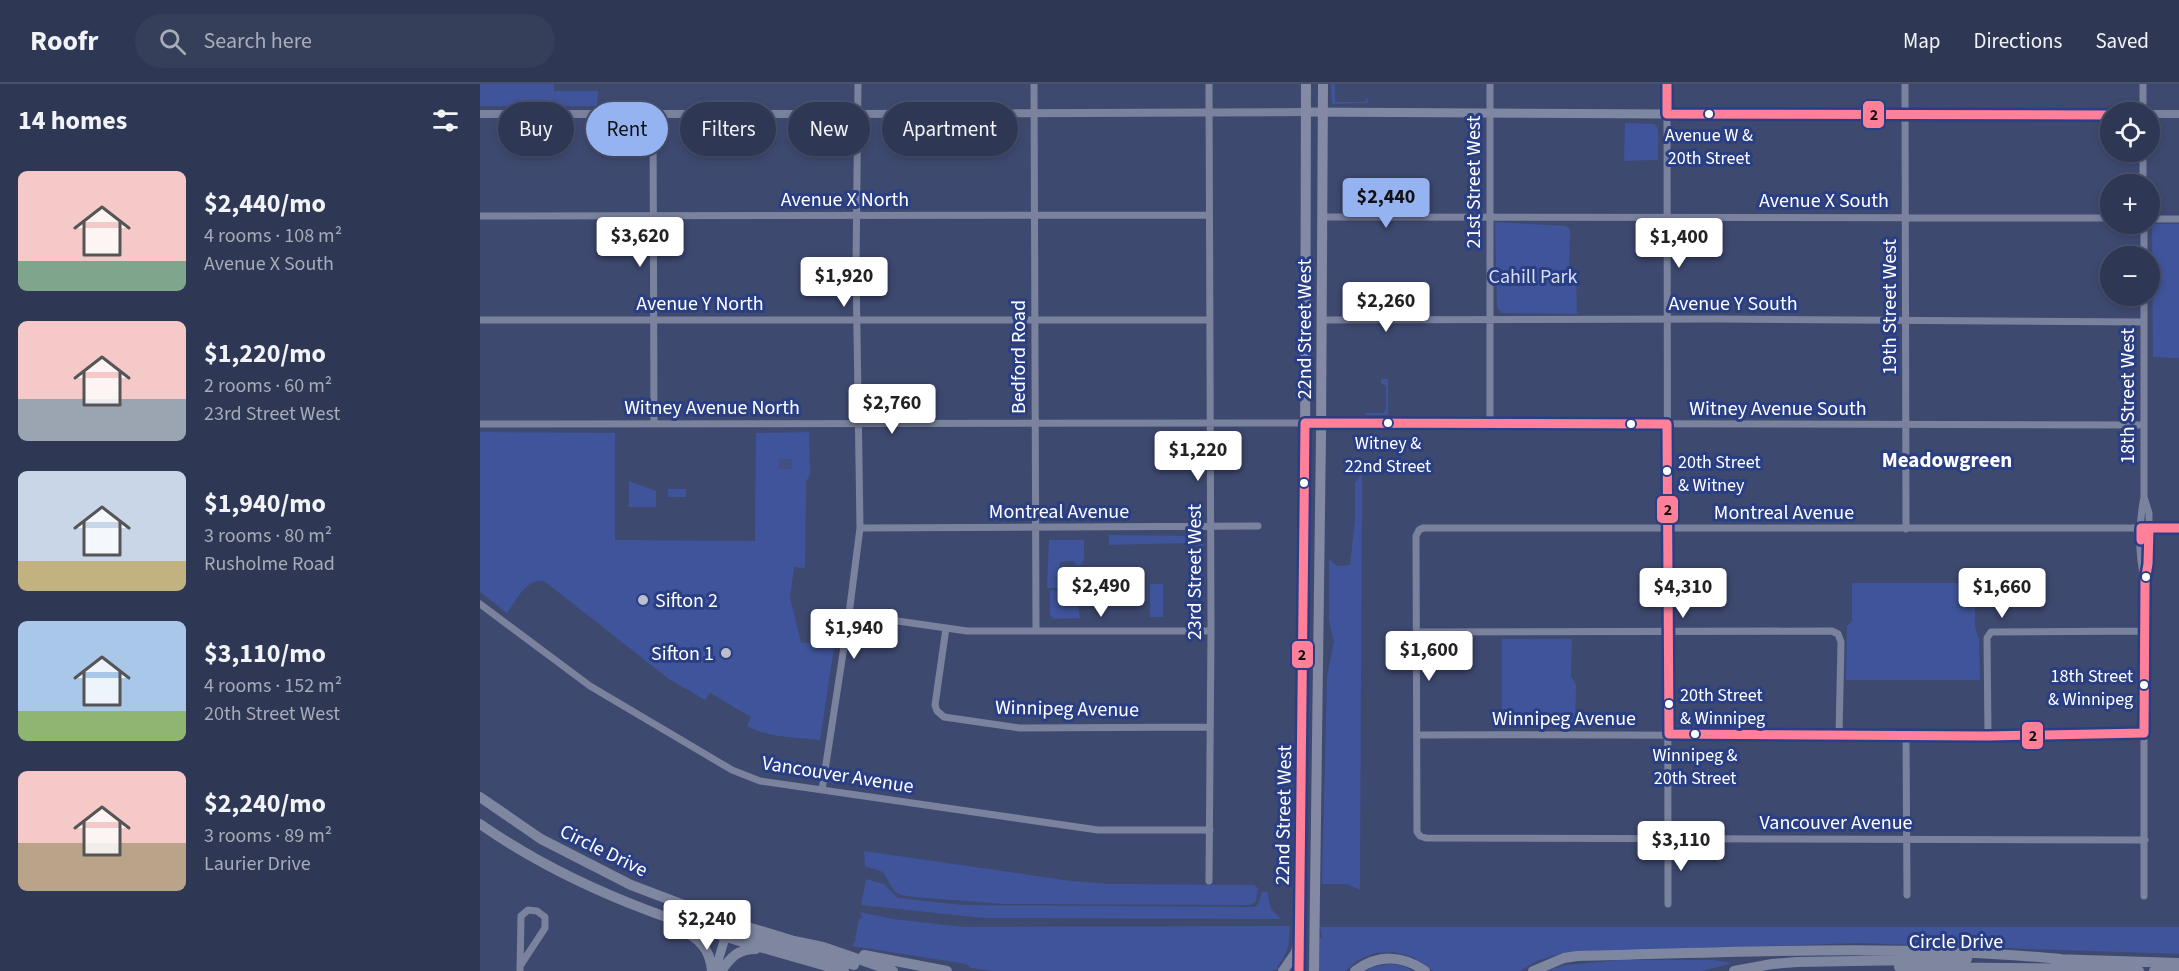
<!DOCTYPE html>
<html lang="en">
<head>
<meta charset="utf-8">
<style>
  :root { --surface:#2e3754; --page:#363f5a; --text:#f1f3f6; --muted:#a7acb8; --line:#49516b; --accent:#95b2f1 }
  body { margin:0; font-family:"Source Sans 3",sans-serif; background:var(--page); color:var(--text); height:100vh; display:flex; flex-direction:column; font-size:22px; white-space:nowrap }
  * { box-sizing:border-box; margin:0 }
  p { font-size:20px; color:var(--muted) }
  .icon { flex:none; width:33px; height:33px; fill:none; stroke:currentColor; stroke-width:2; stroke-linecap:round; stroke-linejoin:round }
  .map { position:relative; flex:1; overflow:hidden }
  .details { display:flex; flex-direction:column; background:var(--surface); width:480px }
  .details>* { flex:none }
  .hud { position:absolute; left:18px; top:18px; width:570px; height:54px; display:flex; gap:12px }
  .controls { position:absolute; left:1620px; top:18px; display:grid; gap:12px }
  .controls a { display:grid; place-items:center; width:60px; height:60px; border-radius:50%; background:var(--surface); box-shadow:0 3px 9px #0003,0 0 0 2px var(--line); font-size:30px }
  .price { position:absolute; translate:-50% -51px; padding:0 14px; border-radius:6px; background:#fff; color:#222; font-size:20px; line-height:39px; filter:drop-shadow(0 2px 3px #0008) }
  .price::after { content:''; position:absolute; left:50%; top:36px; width:18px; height:14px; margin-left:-9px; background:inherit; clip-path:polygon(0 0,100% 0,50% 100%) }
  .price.on { background:var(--accent); color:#111 }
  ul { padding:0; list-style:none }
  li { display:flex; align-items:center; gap:18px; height:150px; padding:0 18px }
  li span { display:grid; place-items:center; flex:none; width:168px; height:120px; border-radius:9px; color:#555 }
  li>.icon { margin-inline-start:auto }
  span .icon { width:72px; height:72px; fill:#fffc; stroke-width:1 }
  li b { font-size:26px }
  h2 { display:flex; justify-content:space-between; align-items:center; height:72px; padding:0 18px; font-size:26px }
  .chip { padding:0 21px; border-radius:27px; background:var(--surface); box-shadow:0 3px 9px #0003,0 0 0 2px var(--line); font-size:21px; line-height:54px }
  .chip.on { background:var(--accent); color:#111 }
  header { display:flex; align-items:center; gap:36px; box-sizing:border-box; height:84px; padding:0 30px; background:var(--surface); border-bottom:2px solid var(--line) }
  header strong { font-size:28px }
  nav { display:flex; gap:33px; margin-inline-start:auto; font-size:21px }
  .search { width:420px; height:54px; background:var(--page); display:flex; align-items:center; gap:15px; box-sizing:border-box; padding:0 21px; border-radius:33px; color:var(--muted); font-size:22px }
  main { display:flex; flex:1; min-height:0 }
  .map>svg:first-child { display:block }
</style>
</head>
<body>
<header>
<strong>Roofr</strong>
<div class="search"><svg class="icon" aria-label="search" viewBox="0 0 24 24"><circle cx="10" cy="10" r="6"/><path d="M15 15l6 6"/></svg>Search here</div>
<nav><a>Map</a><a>Directions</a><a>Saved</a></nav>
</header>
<main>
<section class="details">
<h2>14 homes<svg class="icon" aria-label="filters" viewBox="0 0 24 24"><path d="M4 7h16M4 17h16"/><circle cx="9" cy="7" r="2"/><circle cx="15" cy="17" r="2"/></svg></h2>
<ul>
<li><span style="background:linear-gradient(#f6c9c9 75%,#7fa58c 0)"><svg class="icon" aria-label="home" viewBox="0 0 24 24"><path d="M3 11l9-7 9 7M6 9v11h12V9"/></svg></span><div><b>$2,440/mo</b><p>4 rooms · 108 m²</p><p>Avenue X South</p></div></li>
<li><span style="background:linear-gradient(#f6c9c9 65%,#9aa5b1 0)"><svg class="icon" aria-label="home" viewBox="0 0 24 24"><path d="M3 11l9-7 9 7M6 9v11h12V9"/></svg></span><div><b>$1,220/mo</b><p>2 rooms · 60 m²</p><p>23rd Street West</p></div></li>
<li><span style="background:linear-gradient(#c9d6e8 75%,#c2b280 0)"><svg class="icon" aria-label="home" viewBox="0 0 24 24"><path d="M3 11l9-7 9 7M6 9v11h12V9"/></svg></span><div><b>$1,940/mo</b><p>3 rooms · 80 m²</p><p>Rusholme Road</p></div></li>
<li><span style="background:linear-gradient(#a9c7e8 75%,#8fb573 0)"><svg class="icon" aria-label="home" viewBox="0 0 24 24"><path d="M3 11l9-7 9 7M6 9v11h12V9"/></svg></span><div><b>$3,110/mo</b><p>4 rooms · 152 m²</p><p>20th Street West</p></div></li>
<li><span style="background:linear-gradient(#f6c9c9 60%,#b9a48a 0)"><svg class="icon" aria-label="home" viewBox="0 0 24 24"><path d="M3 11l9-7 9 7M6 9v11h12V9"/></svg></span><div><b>$2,240/mo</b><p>3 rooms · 89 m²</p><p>Laurier Drive</p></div></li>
</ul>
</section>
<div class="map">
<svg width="1699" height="887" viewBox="0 0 1699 887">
  <rect width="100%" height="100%" fill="#3e4970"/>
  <path fill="#3f549a" d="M0 0H74V7H118L117 22H0Z
    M851 0H855V18H885L887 12 888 19 852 20Z
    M1145 39 1174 40 1178 44V76L1144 77Z
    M1015 138 1086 142 1090 145 1089 187 1096 189 1097 230 1022 229 1017 224Z
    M1672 140H1699V274L1673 273Z
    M901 295H908V331H885V329H903L906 325V302L901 299Z
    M0 348 135 349V456L275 457 276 349 329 348 330 390 326 398 325 484 314 483 310 514 321 558 354 563 340 656C316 653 288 654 267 642L271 633 230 609 225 616 189 595 64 497C46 494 36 517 27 529L0 508Z
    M882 389 880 806 867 800H842L847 592 854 558 849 536V475L857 482 870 481 875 436V399Z
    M149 397 176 407V423H149Z
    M188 405H206V413H188Z
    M629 451 720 452 723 455V515H717V461H708V459L629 461Z
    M569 456H604V475L601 481H596L593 477 580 478 579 504H567Z
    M1372 499H1495V542L1499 555 1500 596H1366L1367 542 1372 537Z
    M670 500H683V533H670Z
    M570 506C588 507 599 514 600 534L573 535 570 531Z
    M1022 555H1092L1091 592 1096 601 1095 640 1022 641Z
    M384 767 591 797 631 800 774 801 778 804 776 817 770 821 524 820 434 813 421 811 414 807 403 788 385 782Z
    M386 795 404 800 418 814 483 821 775 823 778 820 782 808H787L791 825 801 835 503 834 381 821Z
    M380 828 413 835 484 843 810 842C809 858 809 871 797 882L798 885 791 887H512L491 884 486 880 372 862 375 857H377L375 856 379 835 382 834Z
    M840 843H1699V870L1377 859 1083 869 1057 877 1040 887H953L933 873 914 868 895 869 878 876 865 887H839V854H842Z
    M1142 876H1233L1252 879 1223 887H1066L1085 881Z
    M911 880 923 882 933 887H886L893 883Z"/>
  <path fill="#424f82" d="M299 375H312V385H298Z"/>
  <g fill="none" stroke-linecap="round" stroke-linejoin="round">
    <path stroke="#7a829e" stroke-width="7" d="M554 0 556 546
      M729 0 731 547 729 797
      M1010 0V340
      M1425 0 1426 445
      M1663 0V28
      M173 30 174 339
      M1187 30 1188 820
      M1663 68V100
      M0 132 729 131
      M842 133 1630 134
      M1670 135H1699
      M1664 140V172
      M1664 212V413C1659 439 1658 468 1664 494
      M0 236H729
      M842 236 1241 235 1664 238
      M0 340 841 339 1664 341
      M1664 413 1669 429V444L1668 480 1665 497 1664 547V812
      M380 444 778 442
      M0 520 110 602 252 686 280 697 618 746H730
      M369 530 487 547H731
      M466 544 455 621 457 627 464 633 540 644 730 643
      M936 548 1352 547 1358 550 1361 558 1359 651
      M937 651C1179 650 1421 654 1664 649
      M1426 651 1427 811
      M1508 652 1507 554 1511 548 1664 547
      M342 706 369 530 380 444 376 184 378 0
      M1665 756 946 754 940 752 937 748 936 452 939 446 943 444H1699
      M40 887 41 832 48 826 57 827 65 833V844L40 882"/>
    <path stroke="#7a829e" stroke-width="8" d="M0 30H378L825 28
      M1187 30 1630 31
      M1670 30H1699"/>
    <path stroke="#7f88a2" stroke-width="9" d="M825 28 1187 30V0
      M235 887 245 854"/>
    <path stroke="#848aa3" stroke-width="10" d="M819 887 825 399 826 0
      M834 887 841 350 843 0"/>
    <path stroke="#7f86a0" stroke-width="10" d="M0 713 61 755 151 801 238 834 314 857 343 863 413 887
      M0 740C114 819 233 850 364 887
      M214 831 234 843 243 851
      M199 845C219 854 230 864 232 887
      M245 854 249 851 259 849 374 881
      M384 871 467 887
      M1574 875 1699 879
      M1419 883 1646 885 1659 887
      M241 887C251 873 258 865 276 865
      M803 887 816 868 820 852
      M875 887C898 870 923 871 945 887
      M1053 887 1084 874 1097 872C1259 868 1420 860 1581 875
      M1254 887 1292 880 1317 878 1487 875
      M1674 887H1699"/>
    <defs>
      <path id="bus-1" d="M1187 0V30L1630 31
        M1661 456V444H1699
        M819 887 825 339 1187 340 1189 650 1508 652 1664 649 1665 497 1668 480 1669 444"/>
    </defs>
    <use href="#bus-1" stroke="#2a3e84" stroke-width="14"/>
    <use href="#bus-1" stroke="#ff8098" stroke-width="9"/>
  </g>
  <g fill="#fff" stroke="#2a3e84" stroke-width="2">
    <circle cx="1229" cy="30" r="5"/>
    <circle cx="908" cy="339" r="5"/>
    <circle cx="1151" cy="340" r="5"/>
    <circle cx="1187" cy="387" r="5"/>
    <circle cx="824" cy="399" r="5"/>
    <circle cx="1666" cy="493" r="5"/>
    <circle cx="1664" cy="601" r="5"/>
    <circle cx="1189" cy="620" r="5"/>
    <circle cx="1215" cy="650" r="5"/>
  </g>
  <g fill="#bbbfcd" stroke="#2a3e84" stroke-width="2">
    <circle cx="163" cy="516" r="6"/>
    <circle cx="246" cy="569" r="6"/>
  </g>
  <g text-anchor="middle" stroke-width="6" stroke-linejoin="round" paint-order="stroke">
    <g font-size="18" fill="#fff" stroke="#2a3e84">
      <text x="1229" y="57">Avenue W &amp;<tspan x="1229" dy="23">20th Street</tspan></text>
      <text x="908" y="365">Witney &amp;<tspan x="908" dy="23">22nd Street</tspan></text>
      <text x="1198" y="384" text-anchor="start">20th Street<tspan x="1198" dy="23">&amp; Witney</tspan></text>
      <text x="1653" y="598" text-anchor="end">18th Street<tspan x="1653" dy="23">&amp; Winnipeg</tspan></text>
      <text x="1200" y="617" text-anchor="start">20th Street<tspan x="1200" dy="23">&amp; Winnipeg</tspan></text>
      <text x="1215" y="677">Winnipeg &amp;<tspan x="1215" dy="23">20th Street</tspan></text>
    </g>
    <g font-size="20" fill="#fff" stroke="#2a3e84">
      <text transform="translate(993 98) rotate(-90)" y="7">21st Street West</text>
      <text x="365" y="122">Avenue X North</text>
      <text x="1344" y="123">Avenue X South</text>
      <text x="220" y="226">Avenue Y North</text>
      <text x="1253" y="226">Avenue Y South</text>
      <text transform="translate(1409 223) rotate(-90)" y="7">19th Street West</text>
      <text transform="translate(824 245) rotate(-90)" y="7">22nd Street West</text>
      <text transform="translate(538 273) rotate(-90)" y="7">Bedford Road</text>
      <text transform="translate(1647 312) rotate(-90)" y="7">18th Street West</text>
      <text x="232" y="330">Witney Avenue North</text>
      <text x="1298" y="331">Witney Avenue South</text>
      <text x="579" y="434">Montreal Avenue</text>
      <text x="1304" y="435">Montreal Avenue</text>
      <text transform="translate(714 488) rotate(-90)" y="7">23rd Street West</text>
      <text transform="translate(587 624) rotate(1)" y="7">Winnipeg Avenue</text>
      <text x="1084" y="641">Winnipeg Avenue</text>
      <text transform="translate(358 690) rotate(9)" y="7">Vancouver Avenue</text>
      <text transform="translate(803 731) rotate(-89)" y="7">22nd Street West</text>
      <text x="1356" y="745">Vancouver Avenue</text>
      <text transform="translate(124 766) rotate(26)" y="7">Circle Drive</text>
      <text x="1476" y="864">Circle Drive</text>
    </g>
    <g font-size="20" fill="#d8dff6" stroke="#2a3e84">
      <text x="1053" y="199">Cahill Park</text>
    </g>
    <g font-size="20" fill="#fff" stroke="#2a3e84" text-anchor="start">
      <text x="175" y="523">Sifton 2</text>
      <text x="234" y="576" text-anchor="end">Sifton 1</text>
    </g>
    <g font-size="21" font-weight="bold" fill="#fff" stroke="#2a3e84">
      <text x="1467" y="383">Meadowgreen</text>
    </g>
  </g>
  <g stroke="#2a3e84" stroke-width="2">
    <rect x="1382" y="16" width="23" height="29" rx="6" fill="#ff8098"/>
    <rect x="1176" y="411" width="23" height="29" rx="6" fill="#ff8098"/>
    <rect x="811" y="556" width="23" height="29" rx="6" fill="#ff8098"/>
    <rect x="1541" y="637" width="23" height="29" rx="6" fill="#ff8098"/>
  </g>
  <g font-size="16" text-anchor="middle" font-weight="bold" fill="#111">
    <text x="1394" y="36">2</text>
    <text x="1188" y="431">2</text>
    <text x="822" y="576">2</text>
    <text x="1553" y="657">2</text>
  </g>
</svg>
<div class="controls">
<a><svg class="icon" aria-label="locate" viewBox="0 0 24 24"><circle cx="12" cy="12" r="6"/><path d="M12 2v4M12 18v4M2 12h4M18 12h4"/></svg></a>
<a>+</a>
<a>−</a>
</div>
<b class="price on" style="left:906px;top:145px">$2,440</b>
<b class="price" style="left:160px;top:184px">$3,620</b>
<b class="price" style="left:1199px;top:185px">$1,400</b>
<b class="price" style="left:364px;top:224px">$1,920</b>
<b class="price" style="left:906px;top:249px">$2,260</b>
<b class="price" style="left:412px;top:351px">$2,760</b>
<b class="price" style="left:718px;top:398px">$1,220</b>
<b class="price" style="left:621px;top:534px">$2,490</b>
<b class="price" style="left:1203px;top:535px">$4,310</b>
<b class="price" style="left:1522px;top:535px">$1,660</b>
<b class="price" style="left:374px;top:576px">$1,940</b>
<b class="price" style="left:949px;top:598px">$1,600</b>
<b class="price" style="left:1201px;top:788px">$3,110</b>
<b class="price" style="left:227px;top:867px">$2,240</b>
<div class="hud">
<a class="chip">Buy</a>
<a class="chip on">Rent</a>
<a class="chip">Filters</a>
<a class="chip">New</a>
<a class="chip">Apartment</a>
</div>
</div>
</main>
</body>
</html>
